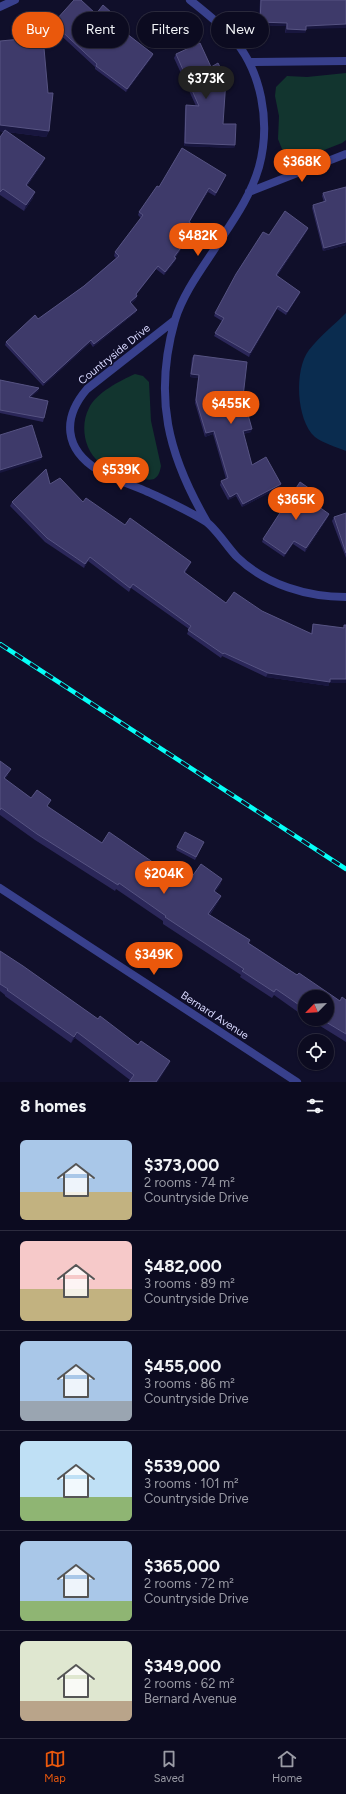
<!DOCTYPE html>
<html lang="en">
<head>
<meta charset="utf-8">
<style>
  :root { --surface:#0c0b20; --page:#1a192d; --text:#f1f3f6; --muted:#9a9ba5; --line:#2c2b3e; --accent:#ea580c }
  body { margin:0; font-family:Figtree,sans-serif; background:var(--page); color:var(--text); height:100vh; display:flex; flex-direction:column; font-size:15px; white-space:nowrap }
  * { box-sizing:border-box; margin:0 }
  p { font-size:13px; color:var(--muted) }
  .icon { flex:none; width:22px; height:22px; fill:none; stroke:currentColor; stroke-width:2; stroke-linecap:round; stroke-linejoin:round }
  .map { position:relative; height:1082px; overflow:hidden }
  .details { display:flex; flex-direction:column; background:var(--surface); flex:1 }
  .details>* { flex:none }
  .banner { position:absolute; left:12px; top:12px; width:322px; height:36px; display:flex; gap:8px }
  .needle { width:26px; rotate:246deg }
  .buttons { position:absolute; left:298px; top:990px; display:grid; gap:8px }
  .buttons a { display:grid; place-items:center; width:36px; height:36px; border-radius:50%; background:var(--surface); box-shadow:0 1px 3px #0004,0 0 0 1px var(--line); font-size:20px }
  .price { position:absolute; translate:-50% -34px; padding:0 9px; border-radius:14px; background:var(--accent); color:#fff; font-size:13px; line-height:26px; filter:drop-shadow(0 1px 2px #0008) }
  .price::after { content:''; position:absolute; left:50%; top:24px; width:12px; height:9px; margin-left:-6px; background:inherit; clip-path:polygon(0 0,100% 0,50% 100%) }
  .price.on { background:#222; color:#fff }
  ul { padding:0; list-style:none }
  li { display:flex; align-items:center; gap:12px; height:100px; padding:0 20px }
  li+li { border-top:1px solid var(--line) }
  li span { display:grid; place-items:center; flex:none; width:112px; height:80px; border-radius:6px; color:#555 }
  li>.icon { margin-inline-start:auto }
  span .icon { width:48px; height:48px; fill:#fffc; stroke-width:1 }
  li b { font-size:17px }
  h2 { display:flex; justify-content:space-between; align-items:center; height:48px; padding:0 20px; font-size:17px }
  .chip { padding:0 14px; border-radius:18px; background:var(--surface); box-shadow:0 1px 3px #0004,0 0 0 1px var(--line); font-size:14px; line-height:36px }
  .chip.on { background:var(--accent); color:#fff }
  .menu { display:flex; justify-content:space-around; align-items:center; height:56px; border-top:1px solid var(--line); background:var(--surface); font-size:11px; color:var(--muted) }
  .menu a { display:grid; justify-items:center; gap:2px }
  .menu .on { color:var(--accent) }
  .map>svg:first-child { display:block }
</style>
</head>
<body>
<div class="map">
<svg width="346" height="1082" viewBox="0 0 346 1082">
  <rect width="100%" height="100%" fill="#100f2a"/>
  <path fill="#12352f" d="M346 73V140L342 143 319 152 294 156 282 149 278 139 279 116 275 96 276 87 287 76 307 77Z
    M135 374 143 376 149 382 151 421 161 466C160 471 159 476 154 479 148 481 139 478 133 476 122 474 107 470 99 462 84 450 80 425 89 408 97 392 120 381 135 374Z"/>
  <path fill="#0a2c4f" d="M346 313V451C336 447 323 443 315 437 296 420 294 369 309 350 320 336 334 325 346 313Z"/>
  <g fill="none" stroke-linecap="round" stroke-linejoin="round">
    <path stroke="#38408c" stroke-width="8" d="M190 0C204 11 219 23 231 36 262 70 271 123 259 167 252 192 237 215 223 236 207 262 184 290 175 320 153 397 168 455 207 522
      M0 7 15 0
      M249 62 346 61
      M249 192 346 154
      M175 320 87 389C62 418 64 449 98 470 113 479 132 485 148 492 167 501 187 510 205 521 215 527 228 548 237 557 266 585 308 597 346 597
      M0 888 297 1082"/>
    <defs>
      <path id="rail" d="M0 644 346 869"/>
    </defs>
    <use href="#rail" stroke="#05fff7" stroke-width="4.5"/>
    <use href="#rail" stroke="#100f2a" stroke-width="3" stroke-dasharray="9" stroke-linecap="butt"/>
  </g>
  <path fill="#2b2759" d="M260 0H346L306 29 305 33H285L286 26 259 25Z
    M56 20 120 26 119 27 153 54 152 57 126 92 95 69V67L54 29V23Z
    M0 41 49 131 46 137 8 132 45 158 42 164 27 186 33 198 24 211 0 195V196V137L4 132 0 131Z
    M176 54 223 124 235 145 234 148 184 146 185 109 186 105 196 106 174 58Z
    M225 178 215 196 208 192 189 222 194 230 175 258H176L175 261 164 275 156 269 136 295 137 296 136 299 131 304 137 310 135 313 93 347 90 343 43 386 5 345 6 342 84 286 116 258 114 256 115 252 141 218 138 215 139 212 159 187Z
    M323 193 346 245 323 251 312 208 313 205 324 202 322 196Z
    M308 228 307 231 277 276 300 292 299 295 286 315 277 309 249 357 214 336 222 321 214 316 215 313 269 235Z
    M194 355 243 397 251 432 243 434 252 465 280 487 242 507 236 496 228 500 220 485 221 481 226 479 213 434 205 437 195 403 198 378 190 377 192 358Z
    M0 380 39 388 38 391 31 397 44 418 43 422 0 413Z
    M50 484 191 562 189 566 185 573 226 603 262 611 311 634 312 628 313 624 343 628 344 625H346V683H329V686L266 677 222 656 221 658 187 634 189 629 131 588 129 592 88 561 84 568 45 542 10 506 12 502Z
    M313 491 312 494 309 500 328 517 305 552 293 544 284 557 262 542 263 539Z
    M346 513V558L332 521 334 517Z
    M0 761 8 775 5 779 31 798 48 807 102 843 186 885 222 879 220 885 215 892 221 896 218 902 210 915 250 940 249 943 297 975 340 1001 346 1000V1042L309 1019H327L305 997V1017L274 995 272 998 240 977 241 975 163 924V921L116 889 115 891 35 840 0 815Z
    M204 842 195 860 176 850 177 847Z
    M0 951 98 1019 138 1045 170 1061 168 1066 130 1080 75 1038 71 1043 5 996V995L0 991Z"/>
  <path fill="#18163e" d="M260 22 287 23 286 26 259 25Z
    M346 24V28L305 29 306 26Z
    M287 29 306 30 305 33H285Z
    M153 54 152 57 126 92 127 89Z
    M0 125 49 131 46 137 0 131Z
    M185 143 235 145 234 148 184 146Z
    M45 158 42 164 23 191 26 185Z
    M226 175 225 178 215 196 216 193Z
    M209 188 208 192 188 225 189 222Z
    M35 192 33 198 24 211 26 205Z
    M196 227 194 230 173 260 174 257Z
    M308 228 307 231 275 278 276 275Z
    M346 242V245L323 251 324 248Z
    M176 258 175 261 164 275 165 272Z
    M158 266 156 269 134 298 136 294Z
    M300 292 299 295 286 315 287 312Z
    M137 296 136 299 129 306 130 302Z
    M278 306 277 309 249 357 250 353Z
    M137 310 135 313 93 347 94 344Z
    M91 340 90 343 43 386 44 383Z
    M191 374 199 375 198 378 190 377Z
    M39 388 38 391 28 400 29 397Z
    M252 429 251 432 241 434 243 431Z
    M214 431 213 434 205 437 206 433Z
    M42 457 41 460 0 473V470Z
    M281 484 280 487 242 507 243 504Z
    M237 493 236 496 228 500 230 497Z
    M329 514 328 517 305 552 306 548Z
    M294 541 293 544 284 557 285 554Z
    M90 557 88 561 84 568 85 564Z
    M191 562 189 566 182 576 184 572Z
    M268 673 346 679V683H329V686L266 677Z
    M11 769 8 775 2 784 4 778Z
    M222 879 220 885 212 897 214 891Z
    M221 896 218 902 206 920 208 914Z
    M77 1032 75 1038 71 1043 74 1037Z
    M170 1061 168 1066 158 1082H156Z"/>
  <path fill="#3e3a6a" stroke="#565382" d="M74 0H81L96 14 103 5 122 22 118 27 153 54 127 89 96 66 97 64 56 26V20Z
    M261 0H346V24L306 26V30L287 29V23L260 22Z
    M43 37 48 93H53L49 131 0 125V41Z
    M200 43 211 67 218 63 226 79 223 124H236L235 145 185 143 186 105 199 106 176 54Z
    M5 130 45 158 26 185 35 192 26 205 3 189 0 192V137Z
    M182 148 226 175 216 193 209 188 189 222 196 227 174 257 176 258 165 272 158 266 136 294 137 296 130 302 137 310 94 344 91 340 44 383 6 342 35 315 38 319 84 286 119 256 115 252 143 215 139 212 157 186 159 187Z
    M346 187V242L324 248 313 205 326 201 323 193Z
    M285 211 308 228 276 275 300 292 287 312 278 306 250 353 215 333 224 318 215 313 236 274 263 232 269 235Z
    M194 355 247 362 243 397 252 429 243 431 252 465 266 457 281 484 243 504 237 493 230 497 221 481 228 478 214 431 206 433 196 400 199 375 191 374Z
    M0 380 39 388 29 397 48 401 44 418 0 410Z
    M32 425 42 457 0 470V435Z
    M46 469 50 484 60 478 83 502 86 498 125 525 130 518 191 562 184 572 226 603 234 592 262 611 312 634 313 624 344 628V625H346V679H330V682L268 673 224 653 223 654 188 630 191 626 133 584 130 588 90 557 85 564 47 538 12 502Z
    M300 482 313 491 308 499 329 514 306 548 294 541 285 554 263 539Z
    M346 513V553L334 517Z
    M0 761 11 769 4 778 31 798 37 790 51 800 47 806 102 843 109 832 186 885 201 864 222 879 214 891 221 896 208 914 250 940 248 943 297 975 299 973 340 1001 342 997 346 1000V1034L321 1019H327V997H305V1009L276 989 274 992 242 971 244 969 165 917 166 916 119 883 118 885 37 834 1 808 0 810Z
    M185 832 204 842 196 857 177 847Z
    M0 951 23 966 98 1019 100 1016 138 1045 141 1041 170 1061 156 1082H129L134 1075 77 1032 74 1037 7 990 8 989 0 984Z"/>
  <g text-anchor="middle" stroke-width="3" stroke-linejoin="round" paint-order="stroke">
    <g font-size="11" fill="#d9d9ff" stroke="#100f2a">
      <text transform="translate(114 354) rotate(-39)" y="4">Countryside Drive</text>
      <text transform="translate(215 1015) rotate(33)" y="4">Bernard Avenue</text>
    </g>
  </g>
</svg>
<div class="buttons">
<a><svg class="needle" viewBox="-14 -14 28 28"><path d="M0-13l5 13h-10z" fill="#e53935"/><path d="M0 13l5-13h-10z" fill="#9a9ba5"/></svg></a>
<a><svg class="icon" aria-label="locate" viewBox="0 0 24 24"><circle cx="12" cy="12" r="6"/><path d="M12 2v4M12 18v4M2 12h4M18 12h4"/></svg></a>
</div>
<b class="price on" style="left:206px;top:100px">$373K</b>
<b class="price" style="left:302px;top:183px">$368K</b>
<b class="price" style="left:198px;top:257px">$482K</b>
<b class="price" style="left:231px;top:425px">$455K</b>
<b class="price" style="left:121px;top:491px">$539K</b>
<b class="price" style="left:296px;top:521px">$365K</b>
<b class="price" style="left:164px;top:895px">$204K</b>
<b class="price" style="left:154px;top:976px">$349K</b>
<div class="banner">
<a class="chip on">Buy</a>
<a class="chip">Rent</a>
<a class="chip">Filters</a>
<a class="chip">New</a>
</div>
</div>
<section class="details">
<h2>8 homes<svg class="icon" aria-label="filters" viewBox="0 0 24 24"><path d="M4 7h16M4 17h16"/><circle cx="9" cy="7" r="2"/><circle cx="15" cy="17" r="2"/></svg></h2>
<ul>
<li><span style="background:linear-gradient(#a9c7e8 65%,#c2b280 0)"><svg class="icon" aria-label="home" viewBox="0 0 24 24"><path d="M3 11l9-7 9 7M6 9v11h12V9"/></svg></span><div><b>$373,000</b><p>2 rooms · 74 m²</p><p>Countryside Drive</p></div></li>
<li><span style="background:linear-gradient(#f6c9c9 60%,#c2b280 0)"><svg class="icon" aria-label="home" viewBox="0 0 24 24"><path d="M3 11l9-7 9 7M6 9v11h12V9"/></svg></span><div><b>$482,000</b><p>3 rooms · 89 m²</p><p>Countryside Drive</p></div></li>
<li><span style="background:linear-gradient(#a9c7e8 75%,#9aa5b1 0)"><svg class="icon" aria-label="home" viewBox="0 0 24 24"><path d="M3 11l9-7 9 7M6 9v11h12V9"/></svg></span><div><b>$455,000</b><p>3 rooms · 86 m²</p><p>Countryside Drive</p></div></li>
<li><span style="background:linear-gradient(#bfe0f5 70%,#8fb573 0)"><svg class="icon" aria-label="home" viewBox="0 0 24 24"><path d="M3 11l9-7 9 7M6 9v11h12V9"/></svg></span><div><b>$539,000</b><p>3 rooms · 101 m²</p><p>Countryside Drive</p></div></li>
<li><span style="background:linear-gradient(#a9c7e8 75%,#8fb573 0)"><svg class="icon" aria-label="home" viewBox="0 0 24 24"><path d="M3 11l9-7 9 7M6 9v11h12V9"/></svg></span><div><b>$365,000</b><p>2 rooms · 72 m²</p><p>Countryside Drive</p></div></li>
<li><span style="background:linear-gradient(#dfe7d0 75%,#b9a48a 0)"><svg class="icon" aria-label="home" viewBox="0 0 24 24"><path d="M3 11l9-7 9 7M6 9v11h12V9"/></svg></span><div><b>$349,000</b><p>2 rooms · 62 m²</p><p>Bernard Avenue</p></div></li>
</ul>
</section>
<nav class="menu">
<a class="on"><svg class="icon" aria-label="map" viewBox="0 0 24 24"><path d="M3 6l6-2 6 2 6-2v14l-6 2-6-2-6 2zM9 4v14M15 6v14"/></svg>Map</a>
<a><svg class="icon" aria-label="saved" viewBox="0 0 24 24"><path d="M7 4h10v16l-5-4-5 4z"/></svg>Saved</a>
<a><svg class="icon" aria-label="home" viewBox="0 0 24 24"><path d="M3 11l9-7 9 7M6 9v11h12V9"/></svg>Home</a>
</nav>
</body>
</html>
